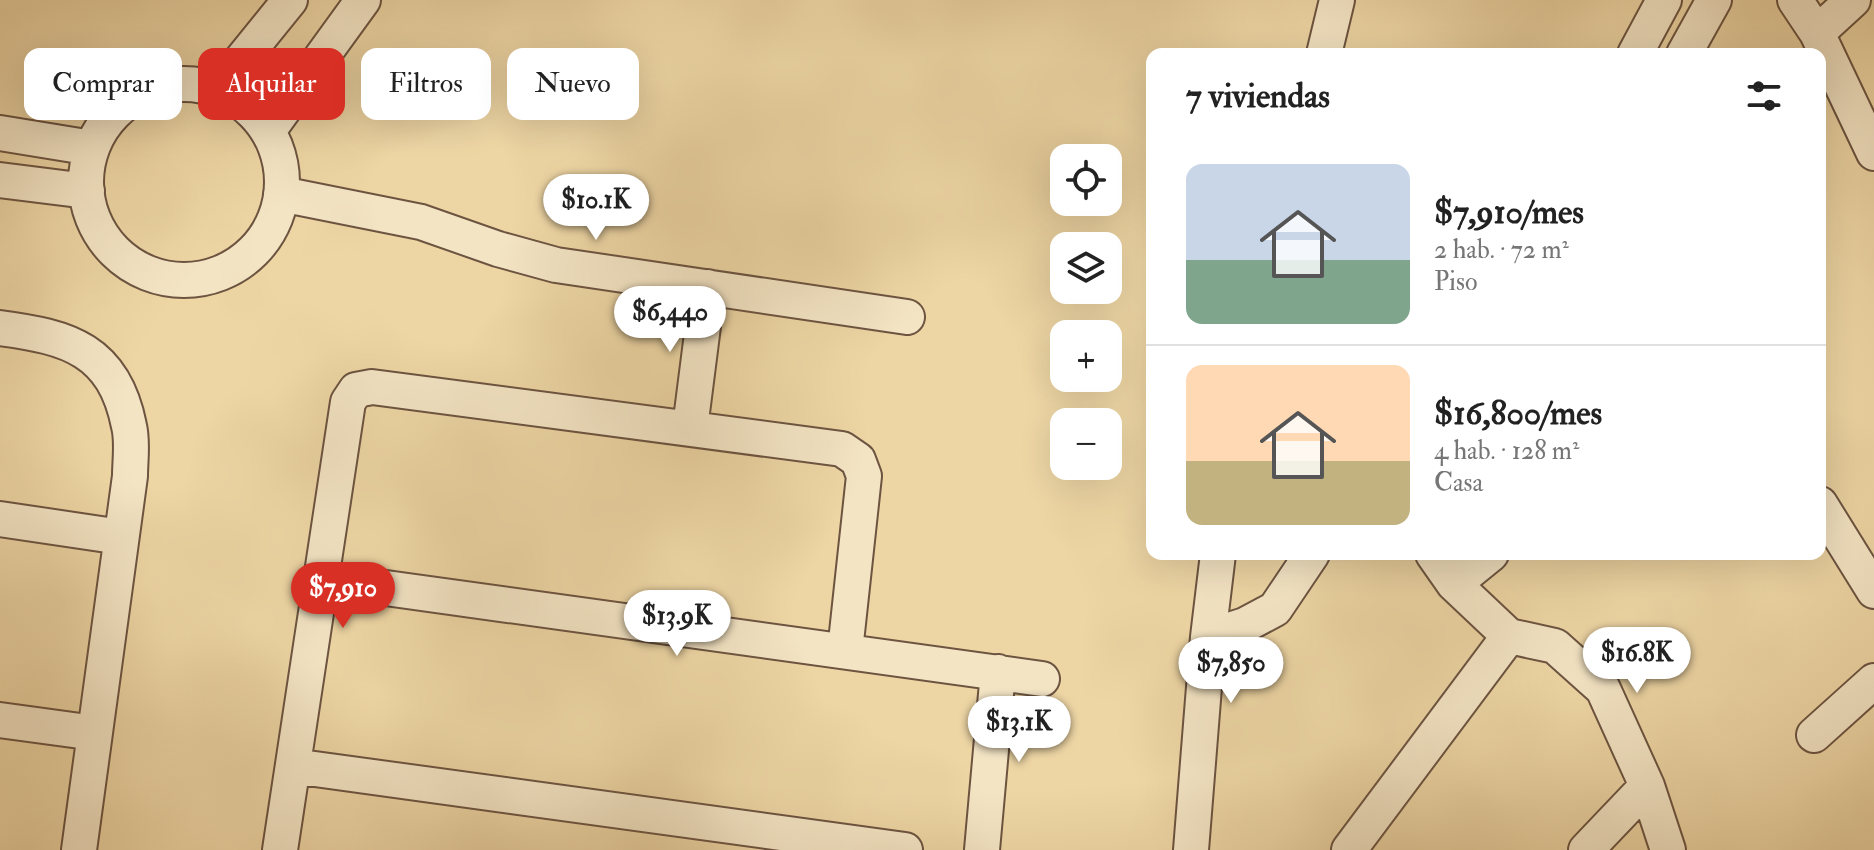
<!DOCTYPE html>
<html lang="es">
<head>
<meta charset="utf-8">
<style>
  :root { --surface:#fff; --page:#f2f2f2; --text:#222; --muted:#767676; --line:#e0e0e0; --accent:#d93025 }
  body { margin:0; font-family:"IM FELL Double Pica",serif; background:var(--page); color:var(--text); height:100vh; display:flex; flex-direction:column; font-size:30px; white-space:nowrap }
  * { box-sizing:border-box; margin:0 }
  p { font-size:26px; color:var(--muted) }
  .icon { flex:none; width:44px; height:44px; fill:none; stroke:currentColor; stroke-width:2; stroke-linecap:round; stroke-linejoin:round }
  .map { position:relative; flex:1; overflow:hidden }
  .side { position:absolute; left:1146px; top:48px; width:680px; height:512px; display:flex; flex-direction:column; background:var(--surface); border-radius:16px; box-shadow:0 8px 32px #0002 }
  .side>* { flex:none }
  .hud { position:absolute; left:24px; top:48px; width:760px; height:72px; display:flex; gap:16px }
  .buttons { position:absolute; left:1050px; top:144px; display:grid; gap:16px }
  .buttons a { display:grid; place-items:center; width:72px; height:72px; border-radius:16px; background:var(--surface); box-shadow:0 8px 32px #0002; font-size:40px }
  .price { position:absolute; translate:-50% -68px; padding:0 18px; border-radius:28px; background:#fff; color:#222; font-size:26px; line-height:52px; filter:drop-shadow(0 2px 4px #0008) }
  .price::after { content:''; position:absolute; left:50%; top:48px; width:24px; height:18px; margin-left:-12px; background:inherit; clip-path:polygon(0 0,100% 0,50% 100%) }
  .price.current { background:var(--accent); color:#fff }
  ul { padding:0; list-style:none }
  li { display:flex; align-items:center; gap:24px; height:200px; padding:0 40px }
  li+li { border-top:2px solid var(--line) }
  li span { display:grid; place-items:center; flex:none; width:224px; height:160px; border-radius:16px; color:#555 }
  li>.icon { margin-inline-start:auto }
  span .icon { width:96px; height:96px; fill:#fffc; stroke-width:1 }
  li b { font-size:34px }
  h2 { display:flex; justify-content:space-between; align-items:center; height:96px; padding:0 40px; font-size:34px }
  .chip { padding:0 28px; border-radius:16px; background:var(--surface); box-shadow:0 8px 32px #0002; font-size:28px; line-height:72px }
  .chip.current { background:var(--accent); color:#fff }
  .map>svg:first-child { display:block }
</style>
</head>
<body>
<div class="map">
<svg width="1874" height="850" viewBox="0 0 1874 850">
  <rect width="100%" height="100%" fill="#edd5a4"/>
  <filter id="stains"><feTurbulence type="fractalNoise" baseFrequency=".0025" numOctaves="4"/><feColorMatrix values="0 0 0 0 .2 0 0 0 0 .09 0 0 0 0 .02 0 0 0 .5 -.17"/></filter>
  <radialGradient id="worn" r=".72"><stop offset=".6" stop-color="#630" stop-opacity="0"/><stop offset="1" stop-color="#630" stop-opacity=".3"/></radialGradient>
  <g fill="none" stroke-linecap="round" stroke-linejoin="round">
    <defs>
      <path id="minor" d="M1795 0 1817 33 1874 153
        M1817 33 1853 0
        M1324 54 1337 0
        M1635 54 1664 0
        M1684 54 1714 0
        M86 182a98 98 0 1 1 196 0a98 98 0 1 1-196 0Z
        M218 89 290 0
        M268 131 363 0
        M0 133 92 148
        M0 180 87 191
        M281 194 421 222 498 249 556 265 907 317
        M0 328C69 337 114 350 129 426 133 442 130 460 130 476L79 850
        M690 428 708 287
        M1820 504 1874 591
        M0 519 121 537
        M321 579 1042 679
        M1454 584 1491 554
        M1509 636 1555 646 1603 689 1647 786 1668 850
        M1208 637 1245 625 1275 609 1312 554
        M0 720 95 733
        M1814 735 1874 681
        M293 766 905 850
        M280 850 348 402 356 390 372 387 842 449 858 460 864 476 845 651
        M982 850 998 672
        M1191 850 1208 637 1218 554
        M1349 850 1509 636 1454 584 1433 554
        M1586 850 1647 786"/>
    </defs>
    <use href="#minor" stroke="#6c5441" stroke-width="38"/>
    <use href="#minor" stroke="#f3e4c4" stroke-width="34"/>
  </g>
  <rect width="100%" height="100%" filter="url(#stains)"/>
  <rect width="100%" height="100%" fill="url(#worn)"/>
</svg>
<div class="buttons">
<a><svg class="icon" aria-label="locate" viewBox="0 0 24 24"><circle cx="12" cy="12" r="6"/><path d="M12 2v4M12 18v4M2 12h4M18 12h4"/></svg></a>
<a><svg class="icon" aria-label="layers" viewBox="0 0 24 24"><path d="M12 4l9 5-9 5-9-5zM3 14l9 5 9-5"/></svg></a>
<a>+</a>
<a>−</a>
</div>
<b class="price" style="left:596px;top:242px">$10.1K</b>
<b class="price" style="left:670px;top:354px">$6,440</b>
<b class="price current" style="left:343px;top:630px">$7,910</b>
<b class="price" style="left:677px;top:658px">$13.9K</b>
<b class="price" style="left:1637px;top:695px">$16.8K</b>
<b class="price" style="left:1231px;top:705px">$7,850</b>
<b class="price" style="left:1019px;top:764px">$13.1K</b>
<div class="hud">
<a class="chip">Comprar</a>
<a class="chip current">Alquilar</a>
<a class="chip">Filtros</a>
<a class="chip">Nuevo</a>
</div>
<section class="side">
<h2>7 viviendas<svg class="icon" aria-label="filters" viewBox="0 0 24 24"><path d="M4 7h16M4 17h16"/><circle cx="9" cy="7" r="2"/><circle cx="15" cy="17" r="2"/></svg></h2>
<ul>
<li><span style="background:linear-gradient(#c9d6e8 60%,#7fa58c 0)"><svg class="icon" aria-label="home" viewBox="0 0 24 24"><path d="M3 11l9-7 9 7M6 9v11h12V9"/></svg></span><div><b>$7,910/mes</b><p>2 hab. · 72 m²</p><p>Piso</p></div></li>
<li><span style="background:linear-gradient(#ffd9b3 60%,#c2b280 0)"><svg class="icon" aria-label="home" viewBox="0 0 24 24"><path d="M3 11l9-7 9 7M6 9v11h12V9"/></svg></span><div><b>$16,800/mes</b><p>4 hab. · 128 m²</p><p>Casa</p></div></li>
</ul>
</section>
</div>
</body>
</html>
